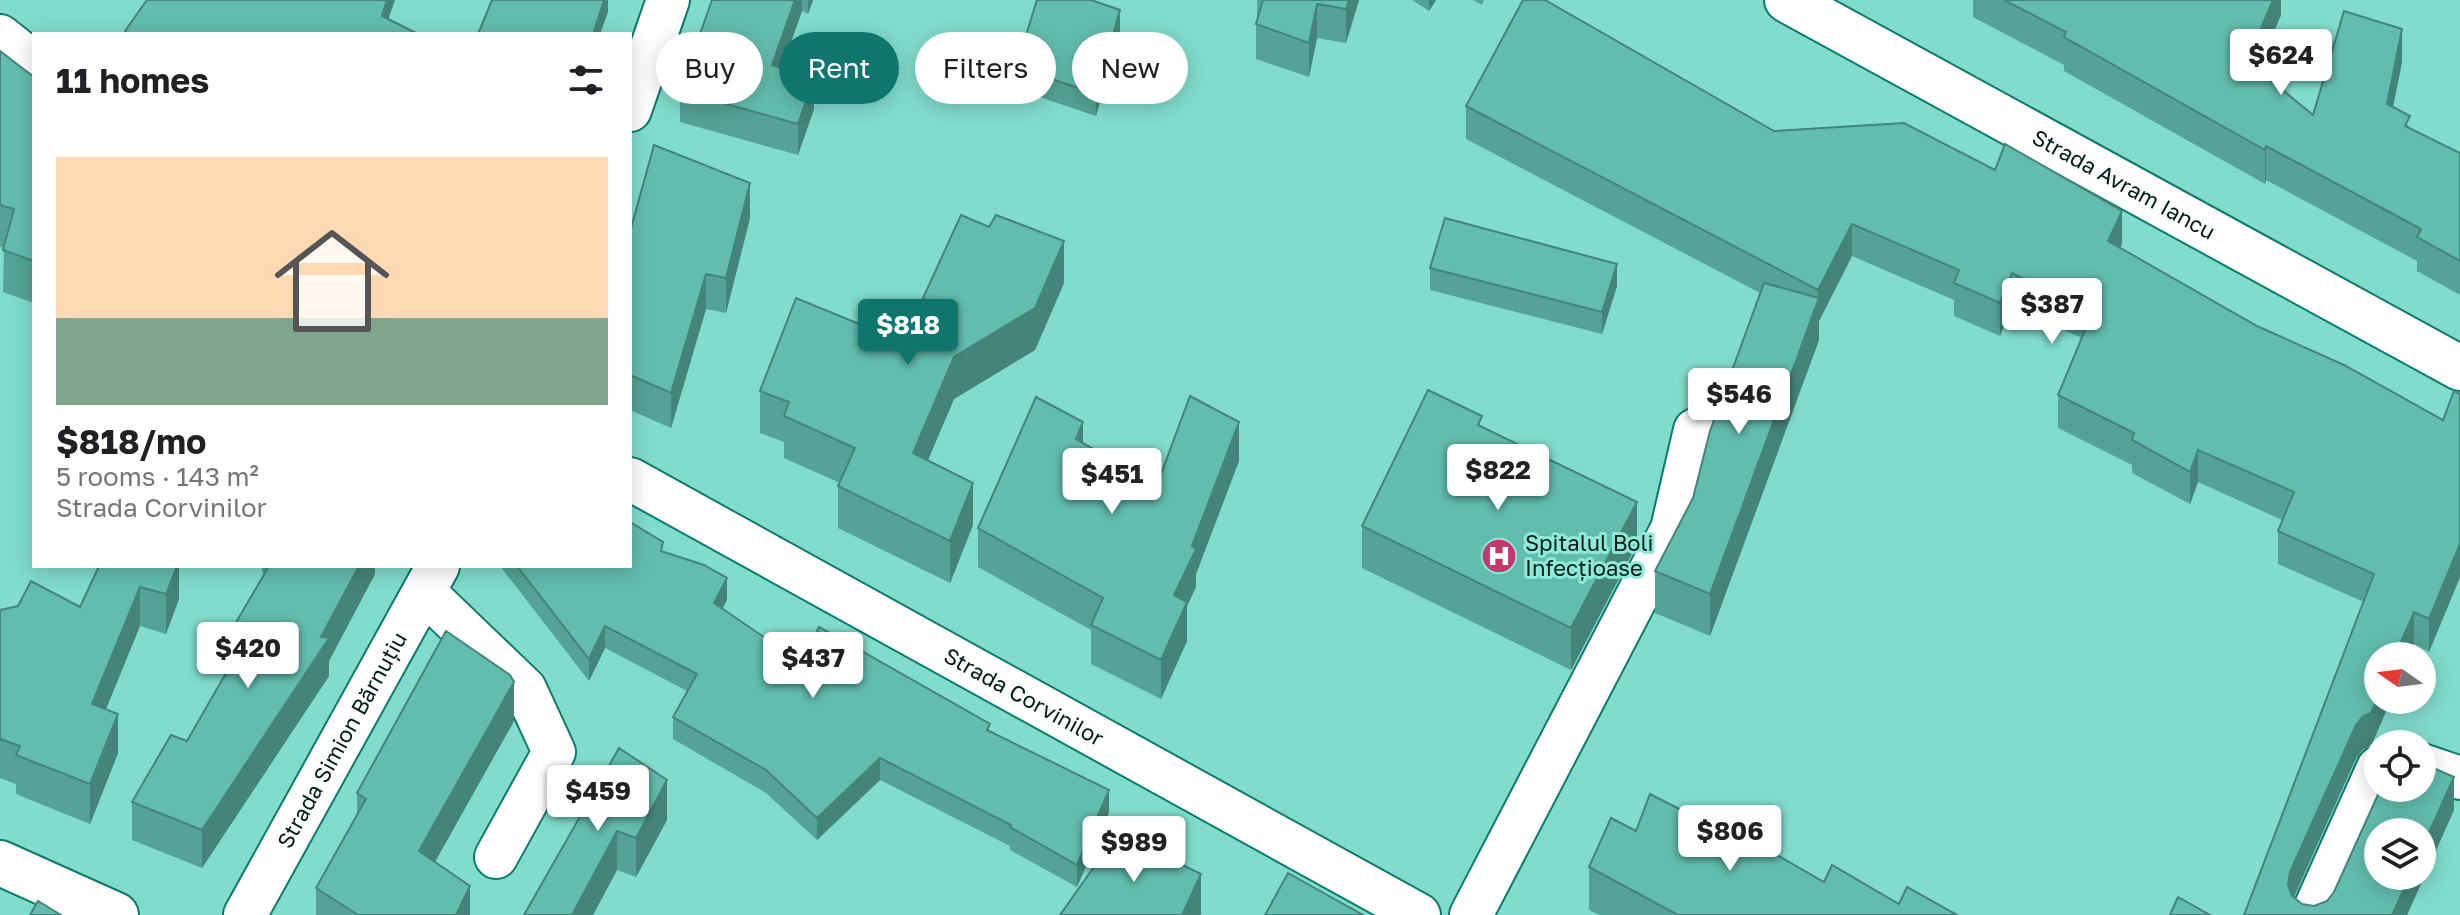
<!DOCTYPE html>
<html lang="en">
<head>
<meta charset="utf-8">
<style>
  :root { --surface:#fff; --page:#f6f6f6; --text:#202124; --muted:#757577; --line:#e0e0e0; --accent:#0f766e }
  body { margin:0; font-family:"Golos Text",sans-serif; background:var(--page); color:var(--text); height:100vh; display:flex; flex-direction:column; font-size:30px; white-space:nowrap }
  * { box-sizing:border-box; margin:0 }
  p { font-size:26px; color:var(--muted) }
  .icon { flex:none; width:44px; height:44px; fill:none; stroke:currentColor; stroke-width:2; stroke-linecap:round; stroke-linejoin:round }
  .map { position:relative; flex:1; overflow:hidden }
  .panel { position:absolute; left:32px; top:32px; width:600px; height:536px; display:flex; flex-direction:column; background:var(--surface); border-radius:0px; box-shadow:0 4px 20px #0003 }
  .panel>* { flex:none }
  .top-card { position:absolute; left:656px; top:32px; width:760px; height:72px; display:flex; gap:16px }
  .needle { width:52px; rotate:284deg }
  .tools { position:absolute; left:2364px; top:642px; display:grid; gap:16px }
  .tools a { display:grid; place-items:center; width:72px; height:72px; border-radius:50%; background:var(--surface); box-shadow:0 4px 20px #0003; font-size:40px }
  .price { position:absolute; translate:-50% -68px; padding:0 18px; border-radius:8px; background:#fff; color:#222; font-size:26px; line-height:52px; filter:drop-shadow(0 2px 4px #0008) }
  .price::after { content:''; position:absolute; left:50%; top:48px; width:24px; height:18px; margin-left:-12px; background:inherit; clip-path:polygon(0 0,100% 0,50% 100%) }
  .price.active { background:var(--accent); color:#fff }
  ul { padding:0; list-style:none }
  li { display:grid; align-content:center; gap:16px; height:424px; padding:0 24px }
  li+li { border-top:2px solid var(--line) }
  li span { display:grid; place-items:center; height:248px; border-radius:0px; color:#555 }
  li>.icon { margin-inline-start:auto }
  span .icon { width:144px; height:144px; fill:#fffc; stroke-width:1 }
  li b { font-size:34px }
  h2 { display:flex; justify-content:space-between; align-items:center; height:96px; padding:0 24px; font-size:34px }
  .chip { padding:0 28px; border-radius:36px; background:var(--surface); box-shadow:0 4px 20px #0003; font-size:28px; line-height:72px }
  .chip.active { background:var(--accent); color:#fff }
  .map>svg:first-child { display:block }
</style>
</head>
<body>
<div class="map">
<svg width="2460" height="915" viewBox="0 0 2460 915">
  <rect width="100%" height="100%" fill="#81dccc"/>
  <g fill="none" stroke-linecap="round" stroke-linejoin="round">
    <defs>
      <g id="street">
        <path d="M0 36 34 63"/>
        <path d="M630 110 668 0"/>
        <path id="s1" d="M630 479 1419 915"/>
        <path d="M424 592 525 689 554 752 496 857"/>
        <path d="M2422 765 2460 778"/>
        <path id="s2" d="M245 915 438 566"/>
        <path d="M1471 915 1672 529 1695 430"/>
        <path d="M2312 915 2378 768"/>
      </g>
      <g id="secondary">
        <path id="s3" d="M1787 0 2460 368"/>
        <path d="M0 863 116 915"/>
      </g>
    </defs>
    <use href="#street" stroke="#0c7a6d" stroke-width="46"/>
    <use href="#secondary" stroke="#0c7a6d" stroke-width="48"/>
    <use href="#street" stroke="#fff" stroke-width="42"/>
    <use href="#secondary" stroke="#fff" stroke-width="44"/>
  </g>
  <path fill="#54a396" d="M712 0H813L808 14 802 11 782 68 814 109 798 155 680 122V91Z
    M1257 0H1359L1346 43 1317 38 1309 77 1256 59V24L1258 18H1257Z
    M1412 0H1436L1429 11Z
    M1473 0H1484L1482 5Z
    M1973 0H2281V15L2258 69 2313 115 2402 62 2393 107 2410 128 2460 153V295L2417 271V261L2266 180 2265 184 2064 71V65L1973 17Z
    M1120 32 1096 116 1016 89V67Z
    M0 51 34 77V303L3 292 4 248 0 247Z
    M1466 106 1774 131 2122 244 2120 247 2257 326 2443 420 2460 394V577L2429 652 2414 644 2409 656H2378V700H2391L2371 746 2363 749 2356 758 2294 897 2302 904 2314 906 2327 901 2454 810 2407 915H2244L2364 602 2278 564V531L2282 520 2198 482 2190 504 2132 473V465L2058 428V395L2082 338 2012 306 2000 336 1954 316V300L1852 256 1819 321V340L1710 636 1655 613V571L1693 498 1760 293 1466 139Z
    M750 218 726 313 706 309 671 428 630 410V232Z
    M1430 268 1617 286 1602 334 1430 290Z
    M1064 283 1035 350 954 399 928 460 973 525 950 583 838 528V486L840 483 784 458V442L760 433V391L903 342Z
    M1482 427 1637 544 1571 670 1362 568V526Z
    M1083 443 1157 485 1239 461 1196 574V587L1187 606V641L1161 699 1091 664V630L978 567V528Z
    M663 552 727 600 722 608 802 663 990 732 1109 812 1077 887 1010 850V846L880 780 817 840 766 793 673 739V717L687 691 605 648 589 681 500 566H630Z
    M179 566V599L166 634 140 626 106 709 118 753 90 824 16 794V784L0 778V610L80 607Z
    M262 566H375V574L329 661V676L202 868 132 840V802L187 741 227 671V638L264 574 262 572Z
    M514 721 435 862 470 915H316V888L357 815V793Z
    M619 748 667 820 636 877 617 870 593 915Z
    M1636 831 1899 904 1957 915H1600L1589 910V867Z"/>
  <path fill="#45847a" d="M387 0H395L383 34 382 16Z
    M604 0H608V12L600 34H593Z
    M795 0H802V11L772 96V65Z
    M808 0H813L808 14Z
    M1349 0H1359L1346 43V9Z
    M1429 0H1436L1429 11Z
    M2273 0H2281V15L2247 94V61Z
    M1317 4V38L1309 77V43Z
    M1120 10V32L1096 116V94Z
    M2402 29V62L2387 137V104Z
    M814 78V109L798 155V124Z
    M2266 146V180L2265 184V150Z
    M750 183V218L726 313V278Z
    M2122 211V244L2108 274V241Z
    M1852 224V256L1819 321V340L1710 636V594L1818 301V290Z
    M1064 241V283L1035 350 954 399 913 495V453L954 357Z
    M1617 264V286L1602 334V312Z
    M2012 273V306L2000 336V303Z
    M706 274V309L671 428V393Z
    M1083 422V461L1076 439Z
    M1239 422V461L1196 574V587L1187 606V641L1161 699V660L1174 595Z
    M2198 450V482L2190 504V472Z
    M973 483V525L950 583V541Z
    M1637 502V544L1571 670V628Z
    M2460 544V577L2429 652V619Z
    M177 566H179V599L166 634V594Z
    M359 566H375V574L329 661V676L202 868V830L321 637Z
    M727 578V600L714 625V603Z
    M140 587V626L92 743V704Z
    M2414 612V644L2409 656H2395Z
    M605 626V648L589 681V659Z
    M514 682V721L419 890V851Z
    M2378 697V700H2391L2371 746 2363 749 2356 758 2290 905 2288 885 2290 872 2356 725Z
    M118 714V753L90 824V784Z
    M880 758V780L817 840V818Z
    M2454 777V810L2407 915H2392L2410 876H2422V848Z
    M667 780V820L636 877V838Z
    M1109 790V812L1077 887V865Z
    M617 831V870L593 915H572Z
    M1201 874V914L1200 915H1182Z
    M470 886V915H456Z"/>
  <path fill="#62bdae" stroke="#45847a" stroke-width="2" d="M147 0H387L382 16 418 34H129L125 31Z
    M492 0H604L593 34H478Z
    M712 0H795L772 65 814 78 798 124 680 91Z
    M1037 0H1091L1120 10 1096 94 1016 67Z
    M1263 0H1349L1346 9 1317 4 1309 43 1256 24Z
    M1523 0H1545L1774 131 1904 123 1995 170 2005 144 2122 211 2108 241 2257 326 2344 365 2443 420 2454 391 2460 394V544L2429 619 2414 612 2395 656H2378V697L2371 713 2363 716 2356 725 2290 872 2288 885 2292 896 2302 904 2314 906 2327 901 2334 892 2381 788H2422V763L2454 777 2422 848V832H2378V876H2410L2392 915H2244L2374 574 2278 531 2294 492 2198 450 2190 472 2132 440 2134 433 2058 395 2093 311 2012 273 2000 303 1954 283 1959 270 1852 224 1818 290 1466 106Z
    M2004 0H2273L2247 61 2313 115 2344 11 2402 29 2387 104 2410 116 2405 126 2460 153V261L2417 237 2421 229 2266 146 2265 150 2064 37 2066 32Z
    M0 51 34 77V261L3 250 14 209 0 205Z
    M654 145 750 183 726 278 706 274 671 393 630 375V232Z
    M961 215 989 227 996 215 1064 241 1035 308 954 357 913 453 973 483 950 541 838 486 855 448 784 416 789 402 760 391 796 298 903 342Z
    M1445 218 1617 264 1602 312 1430 268Z
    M1764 283 1819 298 1710 594 1655 571 1693 498 1710 431Z
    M1428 390 1482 416 1478 425 1637 502 1571 628 1362 526Z
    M1190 396 1239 422 1192 546 1196 549 1174 595 1187 602 1161 660 1091 625 1103 598 978 528 1036 397 1083 422 1076 439 1157 485Z
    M630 522 663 542 661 551 704 565 727 578 714 603 802 663 819 627 990 724 987 730 1109 790 1077 865 1010 827 1011 825 880 758 817 818 766 770 673 717 697 674 605 626 589 659 517 566H630Z
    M99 566H177L166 594 140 587 92 704 118 714 90 784 16 755 20 746 0 739V610L18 606 31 581 80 607Z
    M269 566H359L321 637 329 638 202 830 132 802 171 735 187 741 241 647 227 638Z
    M446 631 510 675 514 682 419 851 470 886 456 915H358L316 888 366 799 357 793Z
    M619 748 667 780 636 838 617 831 572 915H524Z
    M1650 794 1759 850 1761 846 1824 882 1832 865 1899 904 1907 887 1957 915H1678L1589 867 1611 818 1636 831Z
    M1118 833 1201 874 1182 915H1060Z
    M1288 873 1363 915H1265Z
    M2178 897 2210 915H2170Z
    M38 901 61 915H30Z"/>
  <defs>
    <symbol id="hospital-disc" viewBox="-11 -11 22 22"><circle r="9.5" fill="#c3386e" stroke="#8ee9d9"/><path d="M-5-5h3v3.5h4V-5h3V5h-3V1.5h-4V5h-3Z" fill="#fff"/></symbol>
  </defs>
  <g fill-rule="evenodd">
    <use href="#hospital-disc" x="1479" y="536" width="40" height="40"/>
  </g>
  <g text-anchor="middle" stroke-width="6" stroke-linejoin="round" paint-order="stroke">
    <g font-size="22" fill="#001d19" stroke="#8ee9d9">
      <text dy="8" stroke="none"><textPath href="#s3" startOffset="384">Strada Avram Iancu</textPath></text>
      <text dy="8" stroke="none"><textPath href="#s1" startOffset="450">Strada Corvinilor</textPath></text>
      <text dy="8" stroke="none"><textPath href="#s2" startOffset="200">Strada Simion Bărnuțiu</textPath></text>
    </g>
    <g font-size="22" fill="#001d19" stroke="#8ee9d9" text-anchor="start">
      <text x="1525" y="551">Spitalul Boli<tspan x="1525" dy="25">Infecțioase</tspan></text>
    </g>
  </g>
</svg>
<div class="tools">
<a><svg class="needle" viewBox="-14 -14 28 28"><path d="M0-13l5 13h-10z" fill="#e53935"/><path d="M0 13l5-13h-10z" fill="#757577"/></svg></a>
<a><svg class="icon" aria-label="locate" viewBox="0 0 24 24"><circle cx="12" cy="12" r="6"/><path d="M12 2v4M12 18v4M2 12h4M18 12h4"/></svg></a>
<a><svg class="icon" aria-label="layers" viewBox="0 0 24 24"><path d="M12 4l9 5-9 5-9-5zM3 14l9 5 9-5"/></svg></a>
</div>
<b class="price" style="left:2281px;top:97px">$624</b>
<b class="price" style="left:2052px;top:346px">$387</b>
<b class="price active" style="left:908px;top:367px">$818</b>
<b class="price" style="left:1739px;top:436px">$546</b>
<b class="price" style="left:1498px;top:512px">$822</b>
<b class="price" style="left:1112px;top:516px">$451</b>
<b class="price" style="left:248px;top:690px">$420</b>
<b class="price" style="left:813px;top:700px">$437</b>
<b class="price" style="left:598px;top:833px">$459</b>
<b class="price" style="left:1730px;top:873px">$806</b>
<b class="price" style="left:1134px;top:884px">$989</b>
<div class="top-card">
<a class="chip">Buy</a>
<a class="chip active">Rent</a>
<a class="chip">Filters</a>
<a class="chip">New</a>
</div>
<section class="panel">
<h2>11 homes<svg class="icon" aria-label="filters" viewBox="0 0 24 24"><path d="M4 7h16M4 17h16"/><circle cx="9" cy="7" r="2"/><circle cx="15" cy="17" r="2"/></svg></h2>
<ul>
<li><span style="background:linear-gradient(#ffd9b3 65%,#7fa58c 0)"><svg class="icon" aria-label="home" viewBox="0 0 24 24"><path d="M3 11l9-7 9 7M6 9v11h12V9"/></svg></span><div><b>$818/mo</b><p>5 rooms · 143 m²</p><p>Strada Corvinilor</p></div></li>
</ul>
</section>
</div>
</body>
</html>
